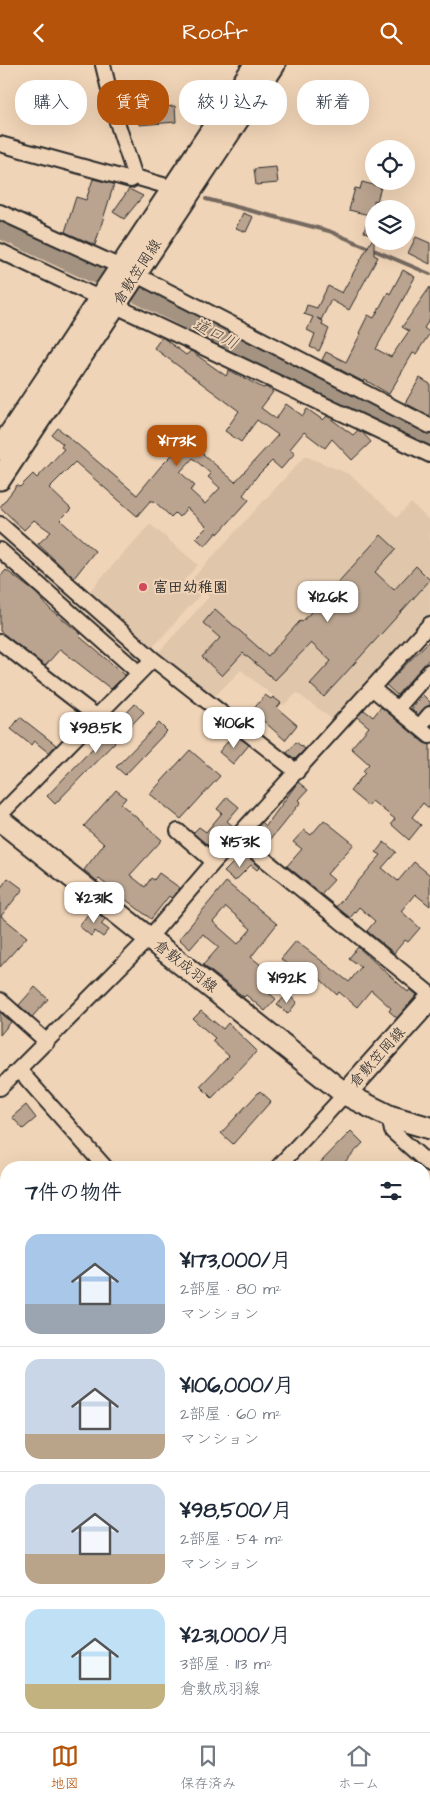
<!DOCTYPE html>
<html lang="ja">
<head>
<meta charset="utf-8">
<style>
  :root { --surface:#fff; --page:#f6f6f7; --text:#1f2937; --muted:#747a83; --line:#e0e1e3; --accent:#b45309 }
  body { margin:0; font-family:"Architects Daughter","Klee One",sans-serif; background:var(--page); color:var(--text); height:100vh; display:flex; flex-direction:column; font-size:19px; white-space:nowrap }
  * { box-sizing:border-box; margin:0 }
  p { font-size:16px; color:var(--muted) }
  .icon { flex:none; width:28px; height:28px; fill:none; stroke:currentColor; stroke-width:2; stroke-linecap:round; stroke-linejoin:round }
  .map { position:relative; flex:1; overflow:hidden }
  .details { position:absolute; left:0px; top:1096px; width:430px; height:571px; display:flex; flex-direction:column; background:var(--surface); border-radius:20px 20px 0 0; box-shadow:0 5px 20px #0002 }
  .details>* { flex:none }
  .hud { position:absolute; left:15px; top:15px; width:400px; height:45px; display:flex; gap:10px }
  .buttons { position:absolute; left:365px; top:75px; display:grid; gap:10px }
  .buttons a { display:grid; place-items:center; width:50px; height:50px; border-radius:50%; background:var(--surface); box-shadow:0 5px 20px #0002; font-size:25px }
  .price { position:absolute; translate:-50% -42px; padding:0 11px; border-radius:10px; background:#fff; color:#222; font-size:16px; line-height:32px; filter:drop-shadow(0 1px 2px #0008) }
  .price::after { content:''; position:absolute; left:50%; top:30px; width:15px; height:11px; margin-left:-8px; background:inherit; clip-path:polygon(0 0,100% 0,50% 100%) }
  .price.selected { background:var(--accent); color:#fff }
  ul { padding:0; list-style:none }
  li { display:flex; align-items:center; gap:15px; height:125px; padding:0 25px }
  li+li { border-top:1px solid var(--line) }
  li span { display:grid; place-items:center; flex:none; width:140px; height:100px; border-radius:15px; color:#555 }
  li>.icon { margin-inline-start:auto }
  span .icon { width:60px; height:60px; fill:#fffc; stroke-width:1 }
  li b { font-size:21px }
  h2 { display:flex; justify-content:space-between; align-items:center; height:60px; padding:0 25px; font-size:21px }
  .tag { padding:0 18px; border-radius:20px; background:var(--surface); box-shadow:0 5px 20px #0002; font-size:18px; line-height:45px }
  .tag.selected { background:var(--accent); color:#fff }
  header { display:flex; justify-content:space-between; align-items:center; height:65px; padding:0 25px; background:var(--accent); color:#fff; font-size:22px; font-weight:600 }
  .menu { display:flex; justify-content:space-around; align-items:center; height:70px; border-top:1px solid var(--line); background:var(--surface); font-size:14px; color:var(--muted) }
  .menu a { display:grid; justify-items:center; gap:2px }
  .menu .selected { color:var(--accent) }
  .map>svg:first-child { display:block }
</style>
</head>
<body>
<header><svg class="icon" aria-label="back" viewBox="0 0 24 24"><path d="M15 5l-7 7 7 7"/></svg>Roofr<svg class="icon" aria-label="search" viewBox="0 0 24 24"><circle cx="10" cy="10" r="6"/><path d="M15 15l6 6"/></svg></header>
<div class="map">
<svg width="430" height="1667" viewBox="0 0 430 1667">
  <rect width="100%" height="100%" fill="#f0d4b7"/>
  <filter id="ink" filterUnits="userSpaceOnUse"><feTurbulence type="fractalNoise" baseFrequency=".02" numOctaves="2"/><feDisplacementMap in="SourceGraphic" scale="10" xChannelSelector="R" yChannelSelector="G"/><feConvolveMatrix kernelMatrix="1 2 1 2 8 2 1 2 1" color-interpolation-filters="sRGB"/></filter>
  <g filter="url(#ink)">
    <path fill="#e0c6ab" d="M305 391 349 409 397 452 411 438 430 456V551L336 657 297 628 284 640 241 605 212 634 157 589 209 532 191 515Z
      M150 459 198 500 184 515 200 530 152 583 86 530Z"/>
    <g fill="none" stroke-linecap="round" stroke-linejoin="round">
      <path stroke="#74695f" stroke-width="4" d="M206 134 329 166 430 209"/>
      <path stroke="#a49381" stroke-width="21" d="M0 163 136 227 430 376"/>
    </g>
    <path fill="#baa490" stroke="#2b2b2b" fill-rule="evenodd" d="M175 41 176 57 139 60 138 44Z
      M276 102 278 118 256 120 254 104Z
      M93 114 114 119 95 180 65 167 76 132 86 135Z
      M362 117 381 122 377 136 374 135V170L364 167 369 150 349 145 355 123 360 124Z
      M129 124 143 131 124 154 113 147Z
      M243 148 253 152 246 167 236 163Z
      M374 171V190L378 192 349 245 331 235 321 255 317 253 323 256 322 260 329 264 319 286 310 282 315 269 307 265 313 252 304 249 307 240 317 243 328 221 342 228Z
      M416 172 430 178V199L408 188Z
      M403 205 415 212 376 284 391 292 409 266 402 262 430 222V254L424 263 430 268 416 289 413 288 389 329 365 315 364 317 322 295 326 287 346 297 361 268H359L368 250 374 253 388 227 390 229Z
      M162 272 186 290 191 286 226 311 229 305 263 323 266 322 273 327 261 343 276 354 286 339 303 351 307 344 323 355 327 351 353 370 358 365 362 367 371 377 352 395 332 374 325 383 304 367 290 384 295 388 281 404 272 396 257 411 243 430 249 435 218 469 217 467 205 481 196 473 207 462 187 443 179 452 175 448 171 452 154 436H150L137 451 75 397 49 423 71 444 60 455 95 486 74 513 38 479 51 467 34 455 24 465 0 442 17 420 20 422 33 409 37 413 64 384 61 382 63 379 52 370 58 363 137 430 161 401 175 387 177 389 188 376 235 417 278 370 257 355 241 377 225 366 239 346 154 283ZM193 393 211 409 208 412 220 423 205 439 190 425 195 421 180 407Z
      M420 313 430 319V351L405 338Z
      M381 470 396 484 375 507 394 525 416 501 430 515 324 632 310 619 331 596 311 578 275 615 243 588 222 611 202 592 220 573 203 558 215 544 268 591 300 556 302 557Z
      M6 505 36 528 50 544 81 569 79 571 125 610 111 624 60 584 45 601 0 566V512Z
      M430 575V593L397 630 386 620Z
      M265 630 271 634 273 632 281 638 277 643 297 660 285 675 252 646Z
      M423 630 430 637V640L424 643 418 650 411 644Z
      M135 639 144 647 55 739 47 731Z
      M381 642 424 678 430 680V744L423 738 412 752 421 760 409 775 391 759 395 754 372 736 368 741 350 726 365 708 363 706 369 699 351 683 369 662 357 652 364 645 373 652Z
      M20 652 56 680 49 688 34 676 31 680 11 664Z
      M159 658 167 666 125 710 116 702Z
      M234 669 249 680 233 699 219 687Z
      M296 677 305 684 295 694 287 688Z
      M190 685 220 711 181 754 150 729Z
      M298 717 308 725 299 735 301 737 264 782 250 771 262 757 266 761Z
      M116 725 126 733 121 739 162 775 130 810 145 822 151 813 154 815 159 808 180 823 171 833 169 831 151 854 99 814 97 816 84 805 104 779 84 761Z
      M227 732 239 742 227 756 234 762 213 785 193 768 199 762 206 767 222 748 217 744Z
      M324 755 354 779 327 809 334 815 321 829 287 801 302 784 293 777 304 765 311 770Z
      M384 777 396 787 382 803 398 816 414 797 430 810V841L415 829 401 846 420 863 408 877 405 875 394 888 367 866 375 856 359 842 350 853 336 842 381 790 376 787Z
      M246 790 260 802 257 805 251 800 235 816 224 807 235 796 238 799Z
      M8 813 23 824 1 851 27 872 0 902V824Z
      M226 817 277 859 251 892 267 905 257 918 276 934 265 946 246 930 244 932 203 900 219 882 203 869 190 884 179 874ZM226 842 251 864 238 879 213 857Z
      M92 844 105 854 101 859 109 865 103 872 95 866 91 871 79 861Z
      M296 876 349 917 361 902 349 893 358 882 408 927 410 924 417 930 397 953 389 946 391 943 371 925 357 942 339 927 337 930 303 898 296 907 281 894Z
      M35 922 48 934 32 952 19 940Z
      M287 929 297 937 288 949 277 940Z
      M201 946 223 964 228 958 257 986 212 1033 200 1021 229 991 212 976 215 973 193 954Z
      M0 947 11 957 0 970Z
      M260 1026 271 1036 233 1079 221 1068Z
      M26 1040 36 1053 23 1064 12 1052Z
      M351 1066 363 1078 340 1102H316Z"/>
    <g fill="none" stroke-linecap="round" stroke-linejoin="round">
      <defs>
        <path id="minor" d="M103 0 117 57 135 112
          M0 79 131 115 135 112 173 123
          M0 147 121 202 430 361
          M0 186 430 390
          M0 459 153 594 297 707
          M0 485 139 608
          M0 577 96 651
          M373 624 430 671
          M397 644 430 606
          M419 662 430 649
          M0 750 153 594
          M178 766 214 797
          M237 772 430 929
          M0 935 47 977
          M19 1005 105 1102
          M0 1023 149 873 214 797 430 559
          M389 1051 392 1066 430 1100
          M278 1102 345 1029
          M0 1202 6 1210
          M424 1293 430 1287
          M424 1363 430 1365
          M0 1406 6 1400
          M0 1439 6 1445
          M0 1473 6 1454
          M424 1560 430 1555
          M424 1648 426 1644 430 1646
          M344 1661V1667
          M73 1667 76 1661
          M259 1667 267 1662 273 1667
          M410 1667 414 1661"/>
        <path id="primary" d="M0 384 255 0
          M0 414 274 0
          M0 755 345 1029 389 1051 430 1063
          M345 1029 430 934"/>
      </defs>
      <use href="#minor" stroke="#2b2b2b" stroke-width="18"/>
      <use href="#primary" stroke="#2b2b2b" stroke-width="25"/>
      <use href="#minor" stroke="#f0d4b7" stroke-width="14"/>
      <use href="#primary" stroke="#f0d4b7" stroke-width="21"/>
    </g>
  </g>
  <circle fill="#d1495b" stroke="#f0d4b7" stroke-width="2" cx="143" cy="522" r="5"/>
  <g text-anchor="middle" stroke-width="4" stroke-linejoin="round" paint-order="stroke">
    <g font-size="15" fill="#2b2b2b" stroke="#f0d4b7">
      <text transform="translate(137 207) rotate(-57)" y="5">倉敷笠岡線</text>
      <text transform="translate(186 901) rotate(38)" y="5">倉敷成羽線</text>
      <text transform="translate(377 992) rotate(-48)" y="5">倉敷笠岡線</text>
    </g>
    <g font-size="15" font-weight="bold" fill="#2b2b2b" stroke="#f0d4b7" text-anchor="start">
      <text x="153" y="527">富田幼稚園</text>
    </g>
    <g font-size="16" font-style="italic" fill="#494540" stroke="#f0d4b7">
      <text transform="translate(216 268) rotate(27)" y="6">道口川</text>
    </g>
  </g>
</svg>
<div class="buttons">
<a><svg class="icon" aria-label="locate" viewBox="0 0 24 24"><circle cx="12" cy="12" r="6"/><path d="M12 2v4M12 18v4M2 12h4M18 12h4"/></svg></a>
<a><svg class="icon" aria-label="layers" viewBox="0 0 24 24"><path d="M12 4l9 5-9 5-9-5zM3 14l9 5 9-5"/></svg></a>
</div>
<b class="price selected" style="left:177px;top:402px">¥173K</b>
<b class="price" style="left:328px;top:558px">¥126K</b>
<b class="price" style="left:234px;top:684px">¥106K</b>
<b class="price" style="left:96px;top:689px">¥98.5K</b>
<b class="price" style="left:240px;top:803px">¥153K</b>
<b class="price" style="left:94px;top:859px">¥231K</b>
<b class="price" style="left:287px;top:939px">¥192K</b>
<div class="hud">
<a class="tag">購入</a>
<a class="tag selected">賃貸</a>
<a class="tag">絞り込み</a>
<a class="tag">新着</a>
</div>
<section class="details">
<h2>7件の物件<svg class="icon" aria-label="filters" viewBox="0 0 24 24"><path d="M4 7h16M4 17h16"/><circle cx="9" cy="7" r="2"/><circle cx="15" cy="17" r="2"/></svg></h2>
<ul>
<li><span style="background:linear-gradient(#a9c7e8 70%,#9aa5b1 0)"><svg class="icon" aria-label="home" viewBox="0 0 24 24"><path d="M3 11l9-7 9 7M6 9v11h12V9"/></svg></span><div><b>¥173,000/月</b><p>2部屋 · 80 m²</p><p>マンション</p></div></li>
<li><span style="background:linear-gradient(#c9d6e8 75%,#b9a48a 0)"><svg class="icon" aria-label="home" viewBox="0 0 24 24"><path d="M3 11l9-7 9 7M6 9v11h12V9"/></svg></span><div><b>¥106,000/月</b><p>2部屋 · 60 m²</p><p>マンション</p></div></li>
<li><span style="background:linear-gradient(#c9d6e8 70%,#b9a48a 0)"><svg class="icon" aria-label="home" viewBox="0 0 24 24"><path d="M3 11l9-7 9 7M6 9v11h12V9"/></svg></span><div><b>¥98,500/月</b><p>2部屋 · 54 m²</p><p>マンション</p></div></li>
<li><span style="background:linear-gradient(#bfe0f5 75%,#c2b280 0)"><svg class="icon" aria-label="home" viewBox="0 0 24 24"><path d="M3 11l9-7 9 7M6 9v11h12V9"/></svg></span><div><b>¥231,000/月</b><p>3部屋 · 113 m²</p><p>倉敷成羽線</p></div></li>
</ul>
</section>
</div>
<nav class="menu">
<a class="selected"><svg class="icon" aria-label="map" viewBox="0 0 24 24"><path d="M3 6l6-2 6 2 6-2v14l-6 2-6-2-6 2zM9 4v14M15 6v14"/></svg>地図</a>
<a><svg class="icon" aria-label="saved" viewBox="0 0 24 24"><path d="M7 4h10v16l-5-4-5 4z"/></svg>保存済み</a>
<a><svg class="icon" aria-label="home" viewBox="0 0 24 24"><path d="M3 11l9-7 9 7M6 9v11h12V9"/></svg>ホーム</a>
</nav>
</body>
</html>
